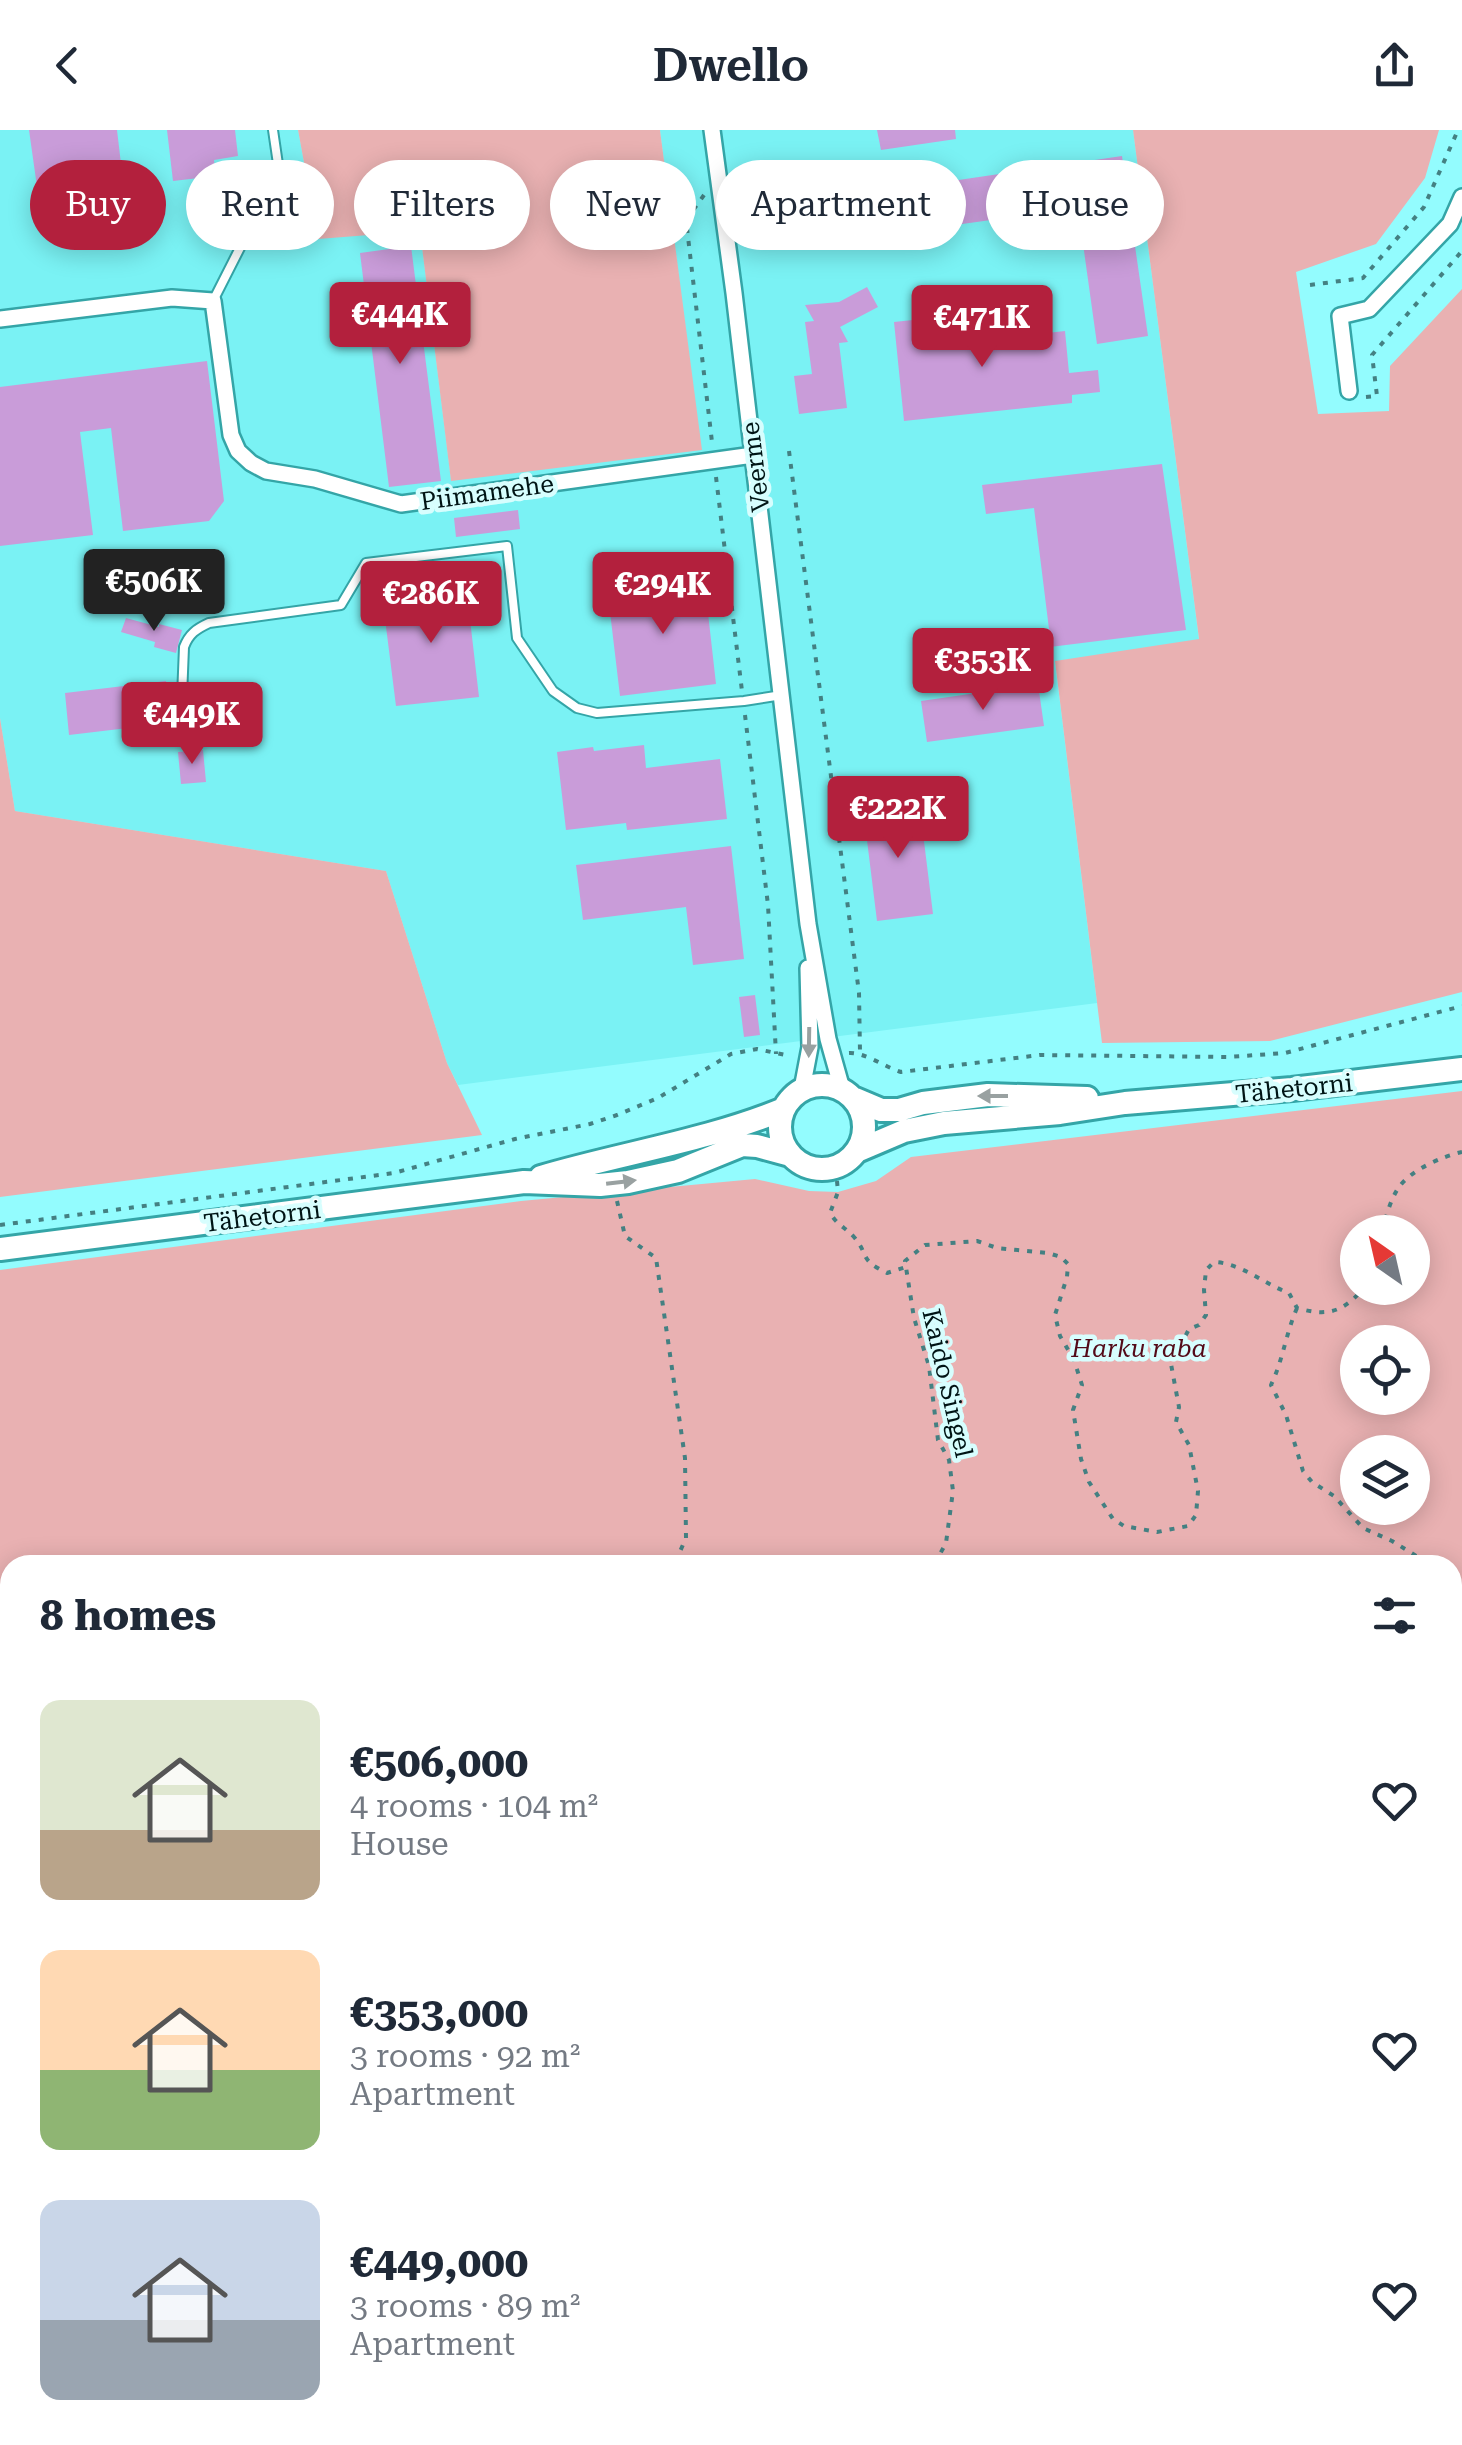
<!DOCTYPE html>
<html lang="en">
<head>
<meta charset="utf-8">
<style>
  :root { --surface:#fff; --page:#f2f2f3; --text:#1f2937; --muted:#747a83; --accent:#b3203d }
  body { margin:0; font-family:"Roboto Serif",serif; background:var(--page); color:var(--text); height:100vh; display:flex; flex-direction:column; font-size:38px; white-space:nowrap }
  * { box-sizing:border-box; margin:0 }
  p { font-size:32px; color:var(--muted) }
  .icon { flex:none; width:55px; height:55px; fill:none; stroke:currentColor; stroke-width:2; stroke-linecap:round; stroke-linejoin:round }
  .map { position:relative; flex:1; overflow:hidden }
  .details { position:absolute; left:0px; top:1425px; width:1462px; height:890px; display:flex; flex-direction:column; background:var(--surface); border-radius:30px 30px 0 0; box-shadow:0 5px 25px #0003 }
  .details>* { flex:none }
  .top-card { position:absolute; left:30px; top:30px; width:1402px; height:90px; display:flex; gap:20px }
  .needle { width:65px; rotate:326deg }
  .fabs { position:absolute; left:1340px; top:1085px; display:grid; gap:20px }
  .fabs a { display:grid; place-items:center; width:90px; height:90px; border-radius:50%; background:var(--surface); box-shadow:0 5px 25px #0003; font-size:50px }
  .price { position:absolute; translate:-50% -85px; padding:0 22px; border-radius:10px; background:var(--accent); color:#fff; font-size:32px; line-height:65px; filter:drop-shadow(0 2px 5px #0008) }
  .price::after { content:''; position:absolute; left:50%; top:60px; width:30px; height:22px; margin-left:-15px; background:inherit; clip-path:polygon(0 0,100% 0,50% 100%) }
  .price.current { background:#222; color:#fff }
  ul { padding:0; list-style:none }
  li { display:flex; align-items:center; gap:30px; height:250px; padding:0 40px }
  li span { display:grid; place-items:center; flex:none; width:280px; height:200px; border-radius:20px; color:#555 }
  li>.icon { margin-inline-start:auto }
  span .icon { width:120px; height:120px; fill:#fffc; stroke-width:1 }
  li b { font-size:42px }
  h2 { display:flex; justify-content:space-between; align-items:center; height:120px; padding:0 40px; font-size:42px }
  .tag { padding:0 35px; border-radius:45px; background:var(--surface); box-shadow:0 5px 25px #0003; font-size:35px; line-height:90px }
  .tag.current { background:var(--accent); color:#fff }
  header { display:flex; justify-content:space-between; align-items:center; height:130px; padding:0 40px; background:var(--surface); font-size:45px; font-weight:600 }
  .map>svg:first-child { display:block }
</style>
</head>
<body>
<header><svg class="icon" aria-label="back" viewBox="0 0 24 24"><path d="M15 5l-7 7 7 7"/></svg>Dwello<svg class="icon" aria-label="share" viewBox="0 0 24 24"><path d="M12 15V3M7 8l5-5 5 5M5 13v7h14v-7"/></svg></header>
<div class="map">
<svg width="1462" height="2315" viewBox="0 0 1462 2315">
  <rect width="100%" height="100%" fill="#93fcfe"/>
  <path fill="#7af2f4" d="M0 0H298L318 108 420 100 451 350 701 319 660 0H1133L1199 510 1055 532 1097 873 458 955 447 933 386 741 15 681 0 588Z"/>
  <path fill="#e9b1b2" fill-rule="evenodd" d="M298 0H660L702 320 451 351 420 101 318 109Z
    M1133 0H1439L1425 48 1376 114 1296 142 1318 284 1389 281 1390 236 1462 159V862L1270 911 1102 913 1055 531 1199 509Z
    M0 588 15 681 386 741 447 933 482 1005 0 1067Z
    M1462 961V2315H0V1140L521 1071 755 1049 809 1061 838 1062 876 1051 911 1027ZM1358 1102H1412V1158H1358ZM1358 1212H1412V1268H1358ZM1358 1322H1412V1378H1358ZM10 1435H1452V2305H10Z"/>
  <path fill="#c99cd9" d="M29 0H117L124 59 39 71Z
    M167 0H235L238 26 214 30 216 46 173 51Z
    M877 0H955L956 9 881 20Z
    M1122 26 1148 206 1097 214 1078 78 883 105 877 62Z
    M810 65 814 98 786 101 782 68Z
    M307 86 310 102 289 105 286 89Z
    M411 116 441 351 389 357 360 123Z
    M867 157 878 177 840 197 848 212 839 213 847 278 799 284 794 246 812 244 805 192 814 191 805 175 839 172Z
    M960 185 961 191 981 188 986 210 1065 201 1069 243 1098 240 1100 262 1072 265V273L904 291 894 192Z
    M207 231 224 371 209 391 123 401 111 298 80 302 93 405 0 416V257Z
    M1162 334 1186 500 1034 519 1035 527 984 533 981 508 1049 499 1034 378 986 384 982 355Z
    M518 380 520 399 456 407 454 388Z
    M702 430 716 554 620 566 608 465 687 456 685 432Z
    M466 455 479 567 396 576 382 465Z
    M126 488 159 497V494L182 500 176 523 154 517 155 512 121 502Z
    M166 551 170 593 69 605 65 563Z
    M1038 554 1044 596 927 612 921 571Z
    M644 615 646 638 720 629 727 689 627 700 626 693 566 700 557 622 593 617 594 621Z
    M203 620 206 652 181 654 178 622Z
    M919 671 933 784 877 791 863 678Z
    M731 716 744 829 693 835 686 777 583 790 576 735Z
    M755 865 760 905 744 907 739 867Z"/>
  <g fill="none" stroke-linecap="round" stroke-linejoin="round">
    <defs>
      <path id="lane" d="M213 171 279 41 273 0
        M181 592 184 517C189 504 196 499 209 493L341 475 366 433 507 416 517 508 553 561 577 578 597 583 744 571 782 565"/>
      <path id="street" d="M712 0 734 163 808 794 828 909 842 959
        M0 189 172 168 213 171 231 305 238 321 251 333 266 341 315 349 401 374 753 325
        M1349 261 1340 186 1369 179 1450 94 1462 67
        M802 959 810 917 808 838"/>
      <path id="secondary" d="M780 997a42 42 0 1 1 84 0a42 42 0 1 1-84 0Z
        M855 969 881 980H899L923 973 988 965 1087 968
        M857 1021 904 1001 944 993 1060 983 1125 973 1292 959 1462 939
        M541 1047C622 1023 706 1011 784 979
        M0 1119 524 1052 600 1055 628 1052 678 1041 742 1015 757 1016 790 1025"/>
    </defs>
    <use href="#lane" stroke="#34a5a7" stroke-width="12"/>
    <use href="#street" stroke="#34a5a7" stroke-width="20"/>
    <use href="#secondary" stroke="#34a5a7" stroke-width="28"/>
    <path stroke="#448082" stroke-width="4" stroke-dasharray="5 8" stroke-linecap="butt" d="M704 65 686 90 712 312
      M1310 155 1363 148 1424 77 1458 0
      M1366 267 1377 266 1372 225 1462 121
      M789 321 859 863 860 922
      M716 347 742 561
      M745 585 768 775 776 924
      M849 923C864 922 885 937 901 942L1040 925 1228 927 1285 923 1462 876
      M837 1051 838 1062 830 1083C838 1096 845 1097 854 1107 870 1126 858 1129 887 1143L906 1137
      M617 1071 625 1106 656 1128 685 1328 686 1408 674 1435
      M0 1095 394 1043 515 1009 590 994 617 985 658 968 731 924 757 919 790 926
      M1382 1102C1386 1087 1390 1070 1399 1057 1411 1040 1443 1026 1462 1022
      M1297 1178C1286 1203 1283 1230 1271 1255L1286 1285 1303 1341 1312 1352 1334 1366 1363 1398 1392 1411 1431 1435
      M938 1435 940 1424 946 1413 953 1361 949 1330 938 1310 929 1236 914 1188 905 1131 925 1115 977 1111 997 1118 1048 1123 1061 1127 1068 1134 1067 1147 1055 1185 1060 1206 1074 1230 1082 1255 1073 1280 1081 1329 1089 1352 1113 1389 1124 1396 1157 1402 1188 1396 1196 1385 1198 1361 1189 1315 1176 1292 1179 1277 1171 1234 1189 1199 1199 1195 1206 1185 1204 1160 1206 1140 1214 1132C1241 1133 1264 1154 1289 1163L1297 1178C1328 1187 1343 1182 1364 1158
      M1452 1465 1462 1480
      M1462 1485 1456 1486 1462 1514
      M1452 1730 1462 1722
      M1452 1821 1462 1835
      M1452 1884 1462 1881
      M0 2087 10 2082
      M1452 2241 1462 2235
      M1452 2302 1462 2298
      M308 2315 315 2305
      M735 2315 749 2305
      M827 2315 841 2305
      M1242 2315 1274 2305
      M1274 2315 1280 2305
      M1427 2315 1445 2305"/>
    <use href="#lane" stroke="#fff" stroke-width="8"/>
    <use href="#street" stroke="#fff" stroke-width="15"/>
    <use href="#secondary" stroke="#fff" stroke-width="22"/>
  </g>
  <defs><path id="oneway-solid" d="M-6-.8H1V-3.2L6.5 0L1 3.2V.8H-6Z" transform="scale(2.5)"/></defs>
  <g fill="#99a1a1">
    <use href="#oneway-solid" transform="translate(809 912) rotate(91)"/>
    <use href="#oneway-solid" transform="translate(993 966) rotate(180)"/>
    <use href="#oneway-solid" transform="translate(621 1052) rotate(-7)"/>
  </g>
  <g text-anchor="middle" stroke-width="9" stroke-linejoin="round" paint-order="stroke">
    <g font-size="25" fill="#001415" stroke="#d7fefe">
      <text transform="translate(755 337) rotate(-97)" y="9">Veerme</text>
      <text transform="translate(487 362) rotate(-8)" y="9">Piimamehe</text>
      <text transform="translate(1294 958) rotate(-6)" y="9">Tähetorni</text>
      <text transform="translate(262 1086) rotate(-7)" y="9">Tähetorni</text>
      <text transform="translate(948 1253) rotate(77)" y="9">Kaido Singel</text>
    </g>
    <g font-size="25" font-style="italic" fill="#530a18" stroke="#d7fefe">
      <text x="1139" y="1227">Harku raba</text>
    </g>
  </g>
</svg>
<div class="fabs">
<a><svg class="needle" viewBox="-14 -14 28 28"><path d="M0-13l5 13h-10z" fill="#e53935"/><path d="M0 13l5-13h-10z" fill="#747a83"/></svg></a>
<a><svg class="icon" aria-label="locate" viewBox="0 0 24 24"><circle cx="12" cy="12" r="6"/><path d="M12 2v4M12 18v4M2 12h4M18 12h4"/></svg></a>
<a><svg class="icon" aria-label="layers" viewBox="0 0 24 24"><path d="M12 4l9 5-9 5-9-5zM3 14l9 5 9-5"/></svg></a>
</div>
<b class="price" style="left:400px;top:237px">€444K</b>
<b class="price" style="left:982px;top:240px">€471K</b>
<b class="price current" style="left:154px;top:504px">€506K</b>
<b class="price" style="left:663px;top:507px">€294K</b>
<b class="price" style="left:431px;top:516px">€286K</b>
<b class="price" style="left:983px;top:583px">€353K</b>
<b class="price" style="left:192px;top:637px">€449K</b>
<b class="price" style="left:898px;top:731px">€222K</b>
<div class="top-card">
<a class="tag current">Buy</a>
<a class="tag">Rent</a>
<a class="tag">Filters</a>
<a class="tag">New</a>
<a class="tag">Apartment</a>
<a class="tag">House</a>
</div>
<section class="details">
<h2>8 homes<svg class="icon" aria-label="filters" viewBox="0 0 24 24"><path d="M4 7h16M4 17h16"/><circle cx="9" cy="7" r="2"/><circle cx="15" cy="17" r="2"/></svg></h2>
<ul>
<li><span style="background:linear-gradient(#dfe7d0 65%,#b9a48a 0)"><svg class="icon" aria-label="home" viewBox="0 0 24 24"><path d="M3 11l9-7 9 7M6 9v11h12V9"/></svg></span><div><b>€506,000</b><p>4 rooms · 104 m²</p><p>House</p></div><svg class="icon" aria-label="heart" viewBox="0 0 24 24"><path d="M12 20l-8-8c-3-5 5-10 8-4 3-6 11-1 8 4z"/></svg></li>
<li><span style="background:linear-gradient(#ffd9b3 60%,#8fb573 0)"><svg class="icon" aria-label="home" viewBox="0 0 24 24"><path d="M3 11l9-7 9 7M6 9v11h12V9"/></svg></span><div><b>€353,000</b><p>3 rooms · 92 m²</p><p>Apartment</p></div><svg class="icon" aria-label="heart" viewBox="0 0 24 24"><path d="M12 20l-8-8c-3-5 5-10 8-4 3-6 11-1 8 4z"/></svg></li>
<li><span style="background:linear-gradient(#c9d6e8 60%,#9aa5b1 0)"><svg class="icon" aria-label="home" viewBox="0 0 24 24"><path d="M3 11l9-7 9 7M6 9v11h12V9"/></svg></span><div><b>€449,000</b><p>3 rooms · 89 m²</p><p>Apartment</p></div><svg class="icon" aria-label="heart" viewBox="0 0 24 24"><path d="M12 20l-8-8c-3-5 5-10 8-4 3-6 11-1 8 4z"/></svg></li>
</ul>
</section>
</div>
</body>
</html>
